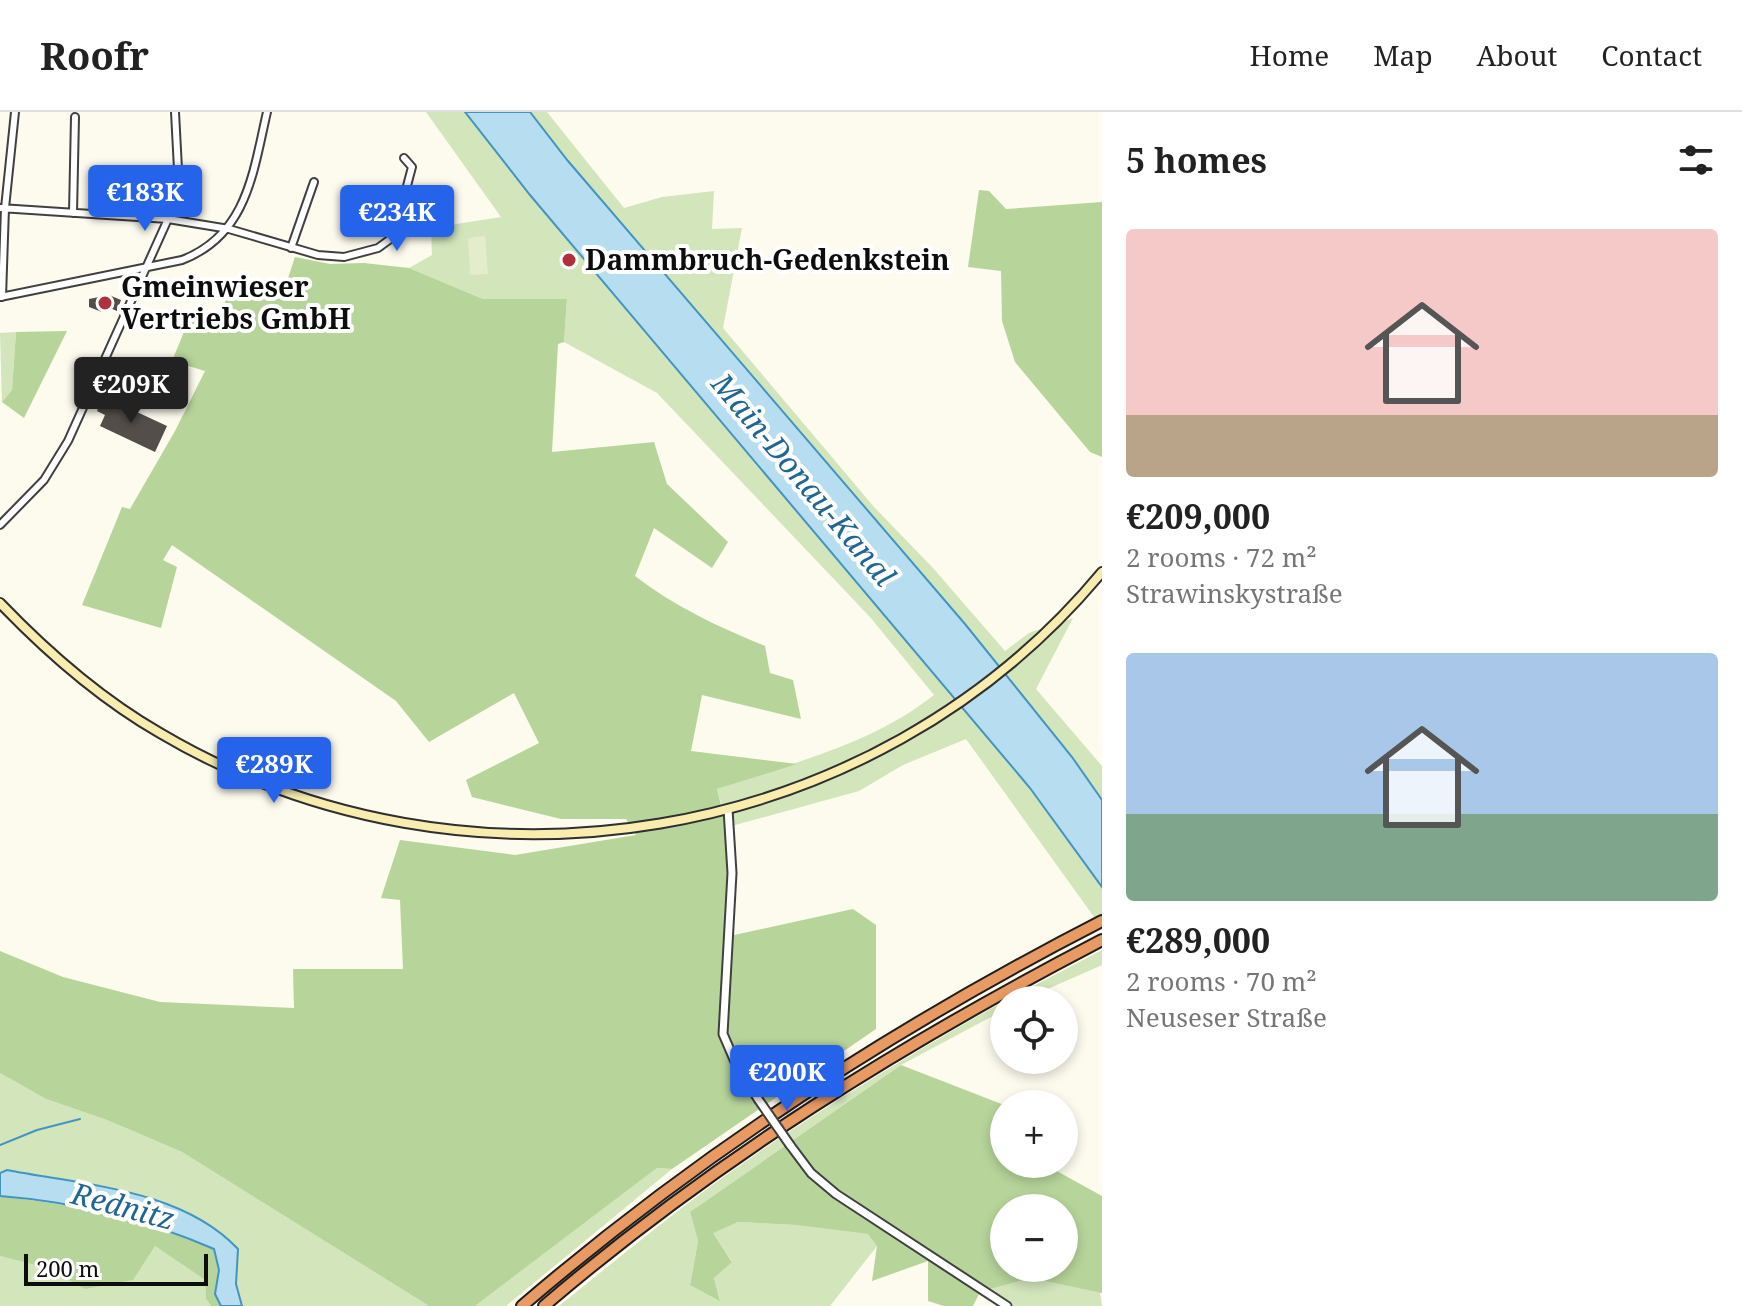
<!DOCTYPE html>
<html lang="en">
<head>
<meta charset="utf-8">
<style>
  :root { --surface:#fff; --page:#f2f2f2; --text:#222; --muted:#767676; --line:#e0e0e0; --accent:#2563eb }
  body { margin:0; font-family:"Noto Serif",serif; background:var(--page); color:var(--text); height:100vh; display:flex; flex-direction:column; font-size:30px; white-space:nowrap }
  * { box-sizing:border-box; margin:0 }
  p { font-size:26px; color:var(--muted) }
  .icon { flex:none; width:44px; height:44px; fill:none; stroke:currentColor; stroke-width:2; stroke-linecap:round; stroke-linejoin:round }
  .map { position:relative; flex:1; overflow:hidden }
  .panel { display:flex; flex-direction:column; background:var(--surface); width:640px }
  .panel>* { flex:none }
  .controls { position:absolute; left:990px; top:874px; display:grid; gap:16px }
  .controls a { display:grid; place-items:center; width:88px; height:88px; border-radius:50%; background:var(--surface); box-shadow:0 4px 12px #0003; font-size:40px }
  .scale { position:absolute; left:24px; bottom:20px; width:184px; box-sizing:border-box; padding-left:8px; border:4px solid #0d0d0d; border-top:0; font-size:22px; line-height:28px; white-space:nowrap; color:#0d0d0d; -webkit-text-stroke:6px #fff; paint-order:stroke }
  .price { position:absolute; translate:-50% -68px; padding:0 18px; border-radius:8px; background:var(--accent); color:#fff; font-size:26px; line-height:52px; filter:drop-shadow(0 2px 4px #0008) }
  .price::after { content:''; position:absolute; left:50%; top:48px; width:24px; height:18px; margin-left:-12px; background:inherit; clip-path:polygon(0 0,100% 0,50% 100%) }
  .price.current { background:#222; color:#fff }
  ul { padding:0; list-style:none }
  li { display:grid; align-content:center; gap:16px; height:424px; padding:0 24px }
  li span { display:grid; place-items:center; height:248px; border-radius:8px; color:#555 }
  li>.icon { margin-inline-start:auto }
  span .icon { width:144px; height:144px; fill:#fffc; stroke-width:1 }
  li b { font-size:34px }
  h2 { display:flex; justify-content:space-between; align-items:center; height:96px; padding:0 24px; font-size:34px }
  header { display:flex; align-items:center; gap:48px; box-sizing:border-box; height:112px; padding:0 40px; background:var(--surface); border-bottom:2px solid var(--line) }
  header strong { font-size:38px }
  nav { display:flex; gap:44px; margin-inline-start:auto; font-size:28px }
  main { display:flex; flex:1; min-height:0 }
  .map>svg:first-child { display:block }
</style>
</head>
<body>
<header>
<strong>Roofr</strong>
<nav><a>Home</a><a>Map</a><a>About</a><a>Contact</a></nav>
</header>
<main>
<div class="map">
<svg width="1102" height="1194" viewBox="0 0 1102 1194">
  <rect width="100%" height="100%" fill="#fdfaee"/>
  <path fill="#d2e5bb" d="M426 0H465L530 83 984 620 1030 676 1102 775V816L966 627 903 653 859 679 728 715 717 677C791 651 871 633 934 583L870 505 657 281 564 230 567 187H483L409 156 432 143 431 116 501 105Z
    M530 0H547L624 96 662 85 714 79 712 117 742 116 723 216 874 395 933 456 1005 539 1029 521 1073 506 1036 577 1102 654V688L1072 645 965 512 568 49Z
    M16 220 12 278 2 290 0 221Z
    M1102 838V853L1023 888H1007Z
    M1004 889V898L901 953 690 1100 698 1129 690 1172 720 1188 714 1166 732 1149 712 1120 738 1110 796 1113 869 1122 877 1134 830 1194H559C599 1162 639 1129 679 1098 781 1020 892 953 1004 889Z
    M0 961 46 987 107 1008 182 1040 429 1194H242L236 1172 238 1137C182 1077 83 1074 7 1058L0 1061Z
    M657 1056 672 1057 506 1194H475Z
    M155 1134 205 1168 206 1187 211 1194H0V1144L43 1155 85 1177Z
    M1031 1166 1100 1180 1102 1194H1000L980 1180Z"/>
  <path fill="#b7d49b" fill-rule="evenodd" d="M979 78 989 79 1006 97 1102 90V345L1090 340 1015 250 1002 209 1001 159 968 155Z
    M295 145 330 152 364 151 409 156 483 187H567L564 230 558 232 552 340 654 330 667 372 728 430 712 456 654 416 635 464C675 495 719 515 765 534L770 561 793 568 801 607 702 583 691 639 797 652 717 677C732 732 729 768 725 825L853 797 876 813V917L672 1057 657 1056 475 1194H429L182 1040 107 1008 46 987 0 961V839L63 865 160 890 294 896 293 857H403L400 788 381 786 400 728 515 743 636 723 626 707H561L472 685 466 668 539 631 514 581 429 630 396 589 172 433 163 448 177 455 161 516 82 493 122 395 130 397 175 319 205 259 172 249 191 203 213 211 238 167 284 178Z
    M67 219 24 306 2 290 12 278 16 220Z
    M901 953 1004 993V1052H1044L1102 1084V1181L1031 1166 980 1180 973 1194H944L928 1189V1149L872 1169 877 1134 868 1122 796 1113 738 1110 713 1121 732 1150 714 1166 720 1189 690 1173 698 1129 690 1100ZM1004 1096H1064V1156H1004Z
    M0 1084 94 1097 159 1113 214 1137 219 1158 215 1182 221 1194H211L206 1187 205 1168 155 1134 133 1168 85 1177 43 1155 0 1144Z"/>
  <path fill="#e3edcc" d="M485 124 488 162 470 163 468 126Z"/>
  <path fill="#b7ddf1" stroke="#4494c1" stroke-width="2" d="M465 0H530L568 49 965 512 1072 645 1102 688V775L1030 676 530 83Z
    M7 1058C83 1073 182 1077 238 1137L236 1172 242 1194H221L215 1182 219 1158 214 1137C145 1107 76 1090 0 1084V1061Z"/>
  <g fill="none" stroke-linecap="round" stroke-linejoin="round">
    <path stroke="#4494c1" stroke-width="2" d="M0 1033 37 1018 80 1007"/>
  </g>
  <path fill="#544e4a" d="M109 183 121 188 117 199 105 194 102 200 89 195V187Z
    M119 246 133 253 135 248 151 255 153 251 184 266 173 289 112 260Z
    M107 286 167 314 155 340 100 314 105 303 97 299 101 289 105 291Z"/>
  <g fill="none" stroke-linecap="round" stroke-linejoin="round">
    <defs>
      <path id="minor" d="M0 96 168 107 229 117 318 143 344 145 378 136 389 128 395 119 412 55 404 46
        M73 101 75 5
        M291 136 314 70
        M0 185 182 148C247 123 253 61 267 0
        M2 185 5 96 15 0
        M0 413 44 368 68 329 168 107 178 57 175 0"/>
      <path id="tertiary" d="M728 697 732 761 723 922 736 952 758 987
        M790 1033 811 1061 836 1082 1007 1194"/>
      <path id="secondary" d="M0 491C48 541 99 586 160 621 466 802 874 735 1102 460"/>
      <path id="motorway" d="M522 1194C699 1042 895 915 1102 809
        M544 1194C716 1047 902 932 1102 828"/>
    </defs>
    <use href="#minor" stroke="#404040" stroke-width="10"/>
    <use href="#tertiary" stroke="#404040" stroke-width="11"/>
    <use href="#secondary" stroke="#2f2f2f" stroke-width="12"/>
    <use href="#motorway" stroke="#1e1e1e" stroke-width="14"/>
    <use href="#minor" stroke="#fff" stroke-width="6"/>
    <use href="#tertiary" stroke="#fff" stroke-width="7"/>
    <use href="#secondary" stroke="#f8edaf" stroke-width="8"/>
    <use href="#motorway" stroke="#e89a62" stroke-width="10"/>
    <defs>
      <path id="tertiary-bridge" d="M758 987 790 1033"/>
    </defs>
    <use href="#tertiary-bridge" stroke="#404040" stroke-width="11" stroke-linecap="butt"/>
    <use href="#tertiary-bridge" stroke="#fff" stroke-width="7"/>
  </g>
  <g fill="#b0313c" stroke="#fff" stroke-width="3">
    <circle cx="569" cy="148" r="8"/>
    <circle cx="105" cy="191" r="8"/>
  </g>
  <g text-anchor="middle" stroke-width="8" stroke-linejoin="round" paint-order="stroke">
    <g font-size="28" font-weight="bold" fill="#0d0d0d" stroke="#fff" text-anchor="start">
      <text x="585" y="158">Dammbruch-Gedenkstein</text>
      <text x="121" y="185">Gmeinwieser<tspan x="121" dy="32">Vertriebs GmbH</tspan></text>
    </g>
    <g font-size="30" font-style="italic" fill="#216693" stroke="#fff">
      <text transform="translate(803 368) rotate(50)" y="10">Main-Donau-Kanal</text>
      <text transform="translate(123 1095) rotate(15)" y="10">Rednitz</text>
    </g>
  </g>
</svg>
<div class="controls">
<a><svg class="icon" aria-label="locate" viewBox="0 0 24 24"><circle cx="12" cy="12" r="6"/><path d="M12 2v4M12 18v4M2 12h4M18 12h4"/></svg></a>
<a>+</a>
<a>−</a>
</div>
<div class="scale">200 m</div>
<b class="price" style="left:145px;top:121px">€183K</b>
<b class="price" style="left:397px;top:141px">€234K</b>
<b class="price current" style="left:131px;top:313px">€209K</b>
<b class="price" style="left:274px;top:693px">€289K</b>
<b class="price" style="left:787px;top:1001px">€200K</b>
</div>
<section class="panel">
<h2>5 homes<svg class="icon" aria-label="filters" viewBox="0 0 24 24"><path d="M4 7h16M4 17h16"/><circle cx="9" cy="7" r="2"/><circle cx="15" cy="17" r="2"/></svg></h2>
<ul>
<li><span style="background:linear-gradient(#f6c9c9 75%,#b9a48a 0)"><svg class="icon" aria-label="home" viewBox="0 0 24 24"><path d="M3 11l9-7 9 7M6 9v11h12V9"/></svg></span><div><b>€209,000</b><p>2 rooms · 72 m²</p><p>Strawinskystraße</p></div></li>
<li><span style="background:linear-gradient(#a9c7e8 65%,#7fa58c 0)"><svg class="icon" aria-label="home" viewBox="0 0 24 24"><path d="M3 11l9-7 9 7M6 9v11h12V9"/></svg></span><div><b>€289,000</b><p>2 rooms · 70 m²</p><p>Neuseser Straße</p></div></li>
</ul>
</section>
</main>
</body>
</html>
